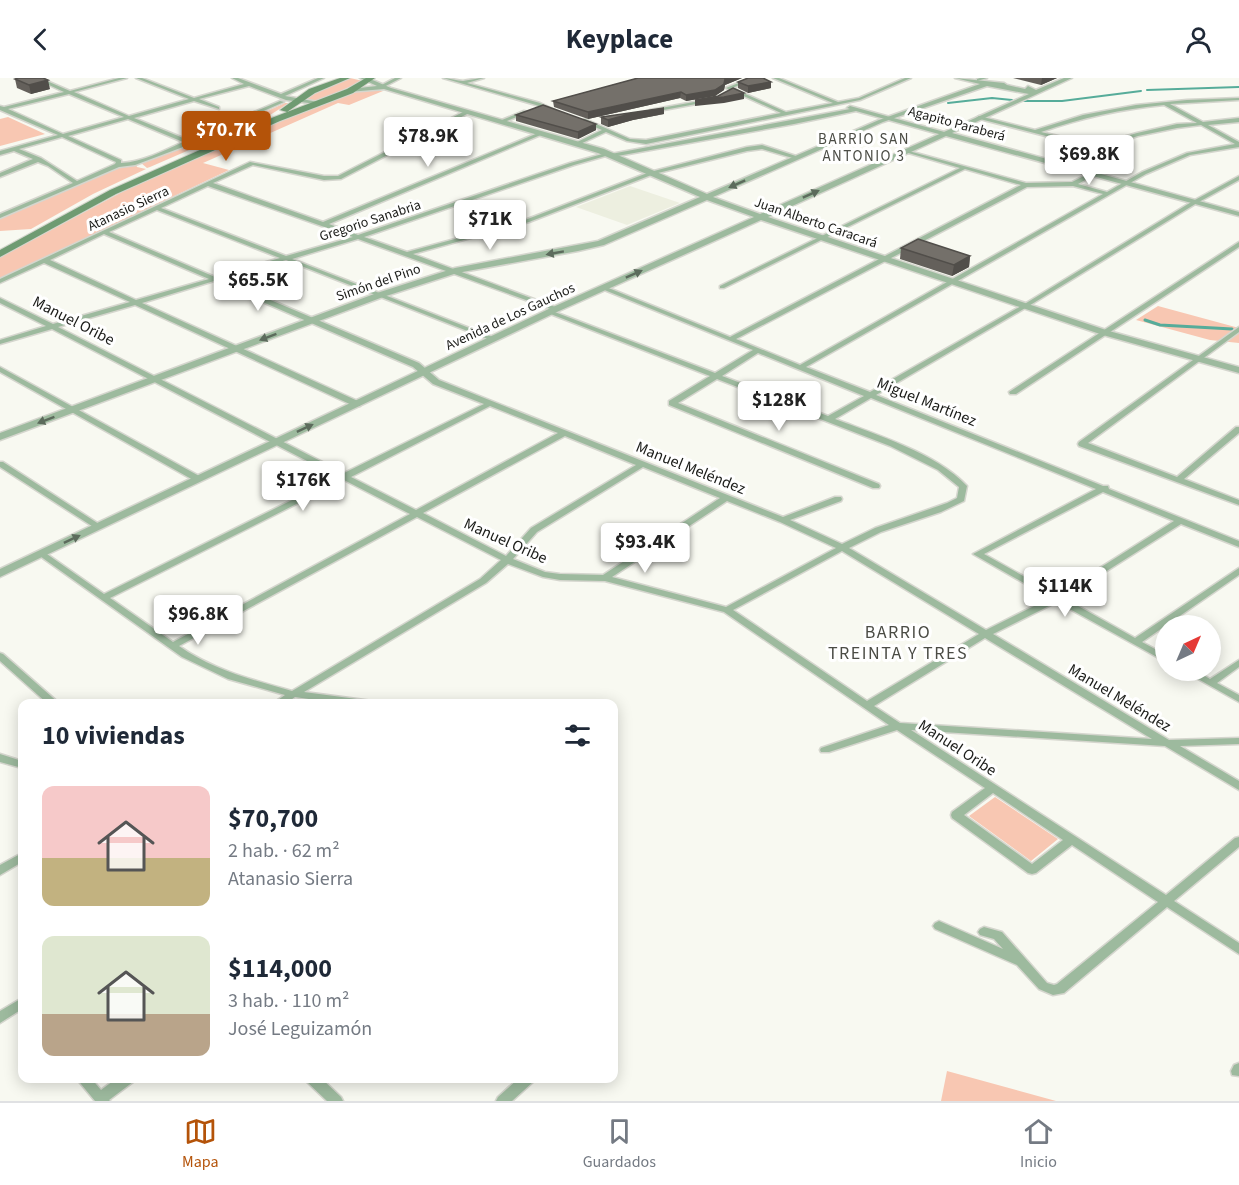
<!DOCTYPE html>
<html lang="es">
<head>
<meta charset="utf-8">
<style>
  :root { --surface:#fff; --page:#f6f6f7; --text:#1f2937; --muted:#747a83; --line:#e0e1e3; --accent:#b45309 }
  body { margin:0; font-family:"Source Sans 3",sans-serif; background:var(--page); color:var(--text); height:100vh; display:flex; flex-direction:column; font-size:22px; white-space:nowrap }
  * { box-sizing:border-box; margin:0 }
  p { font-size:20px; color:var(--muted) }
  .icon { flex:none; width:33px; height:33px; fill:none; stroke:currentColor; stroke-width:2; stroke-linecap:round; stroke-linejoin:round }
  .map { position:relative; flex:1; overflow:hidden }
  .sheet { position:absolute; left:18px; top:621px; width:600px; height:384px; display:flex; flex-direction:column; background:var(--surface); border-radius:12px; box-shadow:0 3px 15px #0003 }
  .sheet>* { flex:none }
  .needle { width:39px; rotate:44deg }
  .fabs { position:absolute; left:1155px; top:537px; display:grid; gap:12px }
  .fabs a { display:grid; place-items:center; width:66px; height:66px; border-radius:50%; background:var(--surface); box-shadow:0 3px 15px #0003; font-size:30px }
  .price { position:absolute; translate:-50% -51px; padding:0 14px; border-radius:6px; background:#fff; color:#222; font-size:20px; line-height:39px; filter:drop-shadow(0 2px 3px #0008) }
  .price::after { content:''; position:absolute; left:50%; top:36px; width:18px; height:14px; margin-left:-9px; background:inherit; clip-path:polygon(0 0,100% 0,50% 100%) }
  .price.on { background:var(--accent); color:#fff }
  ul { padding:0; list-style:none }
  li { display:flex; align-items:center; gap:18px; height:150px; padding:0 24px }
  li span { display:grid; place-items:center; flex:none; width:168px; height:120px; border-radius:12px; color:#555 }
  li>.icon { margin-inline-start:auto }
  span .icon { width:72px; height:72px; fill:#fffc; stroke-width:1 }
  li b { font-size:26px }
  h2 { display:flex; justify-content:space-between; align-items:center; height:72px; padding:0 24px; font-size:26px }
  header { display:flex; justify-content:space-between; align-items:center; height:78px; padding:0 24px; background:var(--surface); font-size:27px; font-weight:700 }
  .tab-bar { display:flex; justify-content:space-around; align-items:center; height:84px; border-top:2px solid var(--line); background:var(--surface); font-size:16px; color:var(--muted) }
  .tab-bar a { display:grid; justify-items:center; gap:3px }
  .tab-bar .on { color:var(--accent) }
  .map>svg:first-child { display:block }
</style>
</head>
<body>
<header><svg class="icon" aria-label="back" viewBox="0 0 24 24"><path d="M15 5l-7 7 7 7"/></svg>Keyplace<svg class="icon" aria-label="person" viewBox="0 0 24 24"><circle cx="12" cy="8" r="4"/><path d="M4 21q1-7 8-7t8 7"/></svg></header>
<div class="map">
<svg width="1239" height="1023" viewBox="0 0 1239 1023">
  <rect width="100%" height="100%" fill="#f8f9f1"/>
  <path fill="#edefe0" d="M630 108 680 125 627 147 576 129Z"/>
  <path fill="#f8c7b2" d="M350 0 363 3 315 24 303 22 312 16Z
    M374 12 383 13 349 27 338 25 203 85 229 92 0 201V179L139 105 311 29 356 14Z
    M285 25H289L270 37 150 89 147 90 141 85 210 59Z
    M8 39 45 56 0 68V41Z
    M136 86 137 89 146 91 93 116 31 151 0 153V141L120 88Z
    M1158 228 1239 250V265L1210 262 1136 242Z
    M995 719 1058 761 1031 783 969 738Z
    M947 993 1056 1023H941Z"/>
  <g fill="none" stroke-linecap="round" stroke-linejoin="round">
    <path stroke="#56ac9a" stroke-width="2" d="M1147 12 1239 9
      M1024 23H1062L1141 13
      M948 25 992 20 1012 22"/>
    <path stroke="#56ac9a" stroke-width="3" d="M1145 242 1160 247 1232 251"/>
    <defs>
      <path id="minor" d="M34 0H40L70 13 119 0H127L74 14 129 38 189 21 136 0H142L194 20 244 6 232 0H238L281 16 318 0H324L285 18 318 24V25L316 26 286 22 249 8 199 21 219 29V31L194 23 134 40 188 62 280 23 284 24 191 65V66L135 87 119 89 0 140V136L73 105 48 88 38 84 0 99V95L33 81 14 73 0 77V73L58 57 0 32V28L4 29 64 14ZM69 16 124 39 63 56 8 31ZM128 41 183 64C163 73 143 84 121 85V82L68 58ZM62 59 116 84 115 86 77 103 41 80 19 71Z
        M395 0H401L380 11 376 10Z
        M443 0C450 0 457 3 463 3 471 2 477 0 484 0L467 5 540 25 555 32 550 33 536 27Z
        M751 0H757L732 10 786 34 833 25 773 0H779L838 24 859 20 905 0H911L860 22 646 66 627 63 606 54 578 67 573 66 602 52 583 44V42L585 41 630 61 646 62 781 35 726 10Z
        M980 0H987L977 3V1Z
        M1239 20V22L1170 26 1203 44 1239 40V44L1208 47 1239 64V69L1190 77 1146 96 806 289 870 314 1023 227 1193 123 1239 98V102L1197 125 1027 229 876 317 1103 408H1108L1109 411 1239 463V469L1181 446 1064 520 1135 560 1239 490V497L1142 564 1166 577V584L1057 524 993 556 1169 662 1239 660V666L1180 668 1239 703V712L1165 668 911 652 1166 817 1235 760 1239 759V769L1174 823 1239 865V876L1167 829 1064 915 1053 917 1039 911 1017 887 935 851 933 848 935 845 939 843 1003 871 994 861 980 857 978 854 980 851 984 849 1002 854 1047 905 1054 907 1057 906 1158 824 1072 767 1036 795 1032 796 1028 795 952 740 951 737 952 734 985 710 897 652 829 674H821L820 672 821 670 889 647 724 534 605 503 560 502 543 499 508 486 486 505 304 614 372 623 377 626H343L295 619 285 626H272L285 617 228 601 182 579 37 476 38 474H44L104 516 338 399 52 251 0 266V262L46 248 0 225V220L53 246 130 224 44 185 0 205V201L250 84 324 98H338L465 33H469V35L341 101 324 102 253 87 213 105 323 144 538 55 543 56 329 146 358 157 570 85 606 75 611 76 850 31 847 30 850 28 948 55 949 56 946 58 856 33 794 46 612 79 609 77 574 87 364 159 407 174 525 142 650 94 747 69 762 67 799 79 796 81 762 71 747 73 654 96 529 144 413 176 558 230 559 231 556 233 358 161 292 181 495 260 496 261 493 263 286 182 221 201 419 285 439 302 783 439 835 419H841L842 421 841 423 790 442 842 466 875 450 947 425 957 420 959 409 938 392 890 368 717 301 678 325 879 406 880 408 879 410H873L669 327V323L710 298 548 235V233H552L715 295 753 272 602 211V209H606L730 259 1021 107 965 91 724 210H720V208L960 90 905 74V72L1026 105 1072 104 1092 94 1095 96 1094 97 1078 106 1107 114 1142 94 1187 75 1235 66 1201 47 1177 50 1138 58 1096 71 976 40 979 38 1035 52 1083 37 1136 27 1187 22ZM1164 27 1197 45 1177 46 1137 55 1096 67 1041 54C1081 40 1122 31 1164 27ZM208 108 353 159 286 178 161 130ZM1073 108 1103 116 800 287 736 261 1027 109ZM157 132 280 180 215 199 109 154ZM104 156 209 201 136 222 50 182ZM214 203 413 289 433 306 484 326 344 395 58 249 135 227 354 328H360V324L142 225ZM758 275 864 318 828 338 722 298ZM871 320 1096 411 973 476 1050 520 986 552 849 470 881 454 941 434 964 423 967 408C936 375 877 357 835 341ZM490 328 558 355 416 432 351 399ZM565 358 636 387 531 450 506 478 423 435ZM643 389 720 420 603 497 560 496 545 494 513 481 537 454ZM344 402 410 436 173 564 110 520ZM1103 414 1174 443 1057 517 984 476ZM727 423 780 444 836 470 726 529 612 499ZM417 439 501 482 480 501 292 613C253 602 213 592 179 568ZM842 473 979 556 867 623 733 532ZM985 560 1152 661 900 645 874 628ZM993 715 1063 762 1032 786 964 737Z
        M705 22H707V24L653 34 650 32Z
        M524 33 529 34 502 45 497 44Z
        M1239 164V169L1016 316H1010L1009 314Z
        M1239 249V254L1088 365 1177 399 1236 349H1239V355L1184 401 1239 422V427L1079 368 1078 366 1079 364Z
        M0 289 201 399 202 401 198 403H195L0 294Z
        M0 384H3L102 448 98 451 95 450 0 389Z
        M0 575 3 576 60 626H48L0 583Z
        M1239 582V589L1217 605 1239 617V624L1182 592H1195L1210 601Z
        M0 676 22 683V690L0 684Z
        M22 775V784L0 797V787Z
        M22 920V931L0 945V933Z
        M1239 985V998L1232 997 1231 993 1234 987Z
        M76 1000H91L101 1012 117 1000H134L133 1004 109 1022 110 1023H95Z
        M306 1000H321L341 1019 343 1023H327L307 1004Z
        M519 1000H534L533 1004 512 1023H496L498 1019Z"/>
      <path id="tertiary" d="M360 0H368L391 10 604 71 707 116 879 42 980 6 955 0 1004 5 1007 7 1025 11 1028 8 1036 12 1064 0H1072L952 55 1239 134V138L946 58 768 139 1109 253 1239 289V295L1103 257 761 142 559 233 0 499V491L553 229 754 139 707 122 604 167 578 173 457 195 383 219 0 362V355L377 215 455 190 598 163 700 119 598 75 384 11 348 14V12L350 11 377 8ZM987 8 1029 16 760 136 713 119 883 44Z"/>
      <path id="secondary" d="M340 0H350L315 15 287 34 280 32 309 11Z
        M366 0H375L353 15 280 43 116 116 0 179V172L110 112 274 39 347 11Z"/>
    </defs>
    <use href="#minor" stroke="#d5d6ce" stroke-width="3"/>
    <use href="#tertiary" stroke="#d5d6ce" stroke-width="3"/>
    <use href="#secondary" stroke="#d5d6ce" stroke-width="2"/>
    <use href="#minor" fill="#9dba9e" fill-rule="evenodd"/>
    <use href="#tertiary" fill="#9dba9e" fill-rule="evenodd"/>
    <use href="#secondary" fill="#6f9b72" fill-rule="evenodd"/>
  </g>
  <path fill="#64605b" d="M638 0H742L725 7 724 12 715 18 686 23 680 20 588 41 554 29 553 23Z
    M1013 0H1057L1041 7Z
    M15 1 50 11 31 16 17 10Z
    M738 4H771V10L748 15 738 10Z
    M664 36 633 42 608 49 601 46V39Z
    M516 37 596 52 578 61 516 43Z
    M901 170 970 178 969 189 952 198 900 181Z"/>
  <path fill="#514e4a" d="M727 0H742L725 7 724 12 715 18 686 23V17Z
    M1042 0H1057L1041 7Z
    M48 2 50 11 31 16 29 7Z
    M771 4V10L748 15V8Z
    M681 14 680 20 588 41V34Z
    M744 15V21L724 25 695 28V22Z
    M664 30V36L633 42 608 49V42L633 35Z
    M596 46V52L578 61V54Z
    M970 178 969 189 952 198 954 187Z"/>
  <path fill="#74706a" stroke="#514e4a" stroke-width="1.5" d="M18 0H43L48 2 29 7 15 1Z
    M638 0H727L725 1 724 6 715 12 686 17 681 14 588 34 553 23Z
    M748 0H763L771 4 748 8 738 4Z
    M733 10 744 15 724 19 695 22 718 18Z
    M543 27 596 46 578 54 516 37Z
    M664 30 633 35 608 42 601 39Z
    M918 161 970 178 954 187 901 170Z"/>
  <defs><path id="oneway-solid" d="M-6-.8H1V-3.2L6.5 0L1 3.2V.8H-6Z" transform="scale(1.5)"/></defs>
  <g fill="#5c6b5c">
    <use href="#oneway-solid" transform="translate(737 106) rotate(156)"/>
    <use href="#oneway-solid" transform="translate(811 116) rotate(-24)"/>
    <use href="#oneway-solid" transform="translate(555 175) rotate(170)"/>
    <use href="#oneway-solid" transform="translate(634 196) rotate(-24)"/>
    <use href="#oneway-solid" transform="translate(268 259) rotate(159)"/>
    <use href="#oneway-solid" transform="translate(46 342) rotate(159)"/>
    <use href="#oneway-solid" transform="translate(305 350) rotate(-25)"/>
    <use href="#oneway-solid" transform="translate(72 461) rotate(-25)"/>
  </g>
  <g text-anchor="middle" stroke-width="6" stroke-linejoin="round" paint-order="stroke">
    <g font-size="14" fill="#1b1c19" stroke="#fff">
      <text transform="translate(957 45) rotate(15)" y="5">Agapito Paraberá</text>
      <text transform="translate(128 130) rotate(-25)" y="5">Atanasio Sierra</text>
      <text transform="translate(370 142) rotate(-18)" y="5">Gregorio Sanabria</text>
      <text transform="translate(816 144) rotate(19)" y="5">Juan Alberto Caracará</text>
      <text transform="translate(378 204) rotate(-19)" y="5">Simón del Pino</text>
      <text transform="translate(510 238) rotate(-25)" y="5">Avenida de Los Gauchos</text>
    </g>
    <g font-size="15" letter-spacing="1.5" fill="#4b4c45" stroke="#fff">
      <text x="864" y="66">BARRIO SAN<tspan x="864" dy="17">ANTONIO 3</tspan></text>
    </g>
    <g font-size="16" fill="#1b1c19" stroke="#fff">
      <text transform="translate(74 242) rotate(27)" y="6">Manuel Oribe</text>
      <text transform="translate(927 323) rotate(22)" y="6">Miguel Martínez</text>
      <text transform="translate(691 389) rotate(22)" y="6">Manuel Meléndez</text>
      <text transform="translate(506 462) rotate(24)" y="6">Manuel Oribe</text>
      <text transform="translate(1120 619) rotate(31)" y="6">Manuel Meléndez</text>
      <text transform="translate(958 669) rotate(33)" y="6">Manuel Oribe</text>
    </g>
    <g font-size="18" letter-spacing="1.5" fill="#4b4c45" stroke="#fff">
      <text x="898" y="560">BARRIO<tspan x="898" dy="21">TREINTA Y TRES</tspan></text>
    </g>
  </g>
</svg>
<div class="fabs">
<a><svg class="needle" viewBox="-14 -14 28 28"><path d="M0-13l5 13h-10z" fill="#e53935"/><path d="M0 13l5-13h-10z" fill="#747a83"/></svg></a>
</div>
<b class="price on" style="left:226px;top:84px">$70.7K</b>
<b class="price" style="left:428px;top:90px">$78.9K</b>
<b class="price" style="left:1089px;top:108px">$69.8K</b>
<b class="price" style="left:490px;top:173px">$71K</b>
<b class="price" style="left:258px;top:234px">$65.5K</b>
<b class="price" style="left:779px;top:354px">$128K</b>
<b class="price" style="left:303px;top:434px">$176K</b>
<b class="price" style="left:645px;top:496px">$93.4K</b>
<b class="price" style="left:1065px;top:540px">$114K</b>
<b class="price" style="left:198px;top:568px">$96.8K</b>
<section class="sheet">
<h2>10 viviendas<svg class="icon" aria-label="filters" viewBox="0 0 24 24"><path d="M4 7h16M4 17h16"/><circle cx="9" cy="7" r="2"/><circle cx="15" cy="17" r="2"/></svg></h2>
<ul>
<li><span style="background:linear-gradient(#f6c9c9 60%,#c2b280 0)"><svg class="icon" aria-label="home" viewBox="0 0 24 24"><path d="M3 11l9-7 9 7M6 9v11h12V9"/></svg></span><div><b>$70,700</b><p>2 hab. · 62 m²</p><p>Atanasio Sierra</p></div></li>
<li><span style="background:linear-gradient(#dfe7d0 65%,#b9a48a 0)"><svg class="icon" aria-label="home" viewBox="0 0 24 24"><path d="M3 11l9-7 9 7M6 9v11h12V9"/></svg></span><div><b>$114,000</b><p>3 hab. · 110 m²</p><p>José Leguizamón</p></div></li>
</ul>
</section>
</div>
<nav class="tab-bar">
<a class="on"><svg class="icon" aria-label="map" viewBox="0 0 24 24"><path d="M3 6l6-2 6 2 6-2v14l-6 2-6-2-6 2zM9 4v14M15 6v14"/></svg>Mapa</a>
<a><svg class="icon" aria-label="saved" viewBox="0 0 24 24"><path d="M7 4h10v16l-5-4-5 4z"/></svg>Guardados</a>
<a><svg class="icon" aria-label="home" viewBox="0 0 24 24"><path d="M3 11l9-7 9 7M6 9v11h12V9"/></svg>Inicio</a>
</nav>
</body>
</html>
